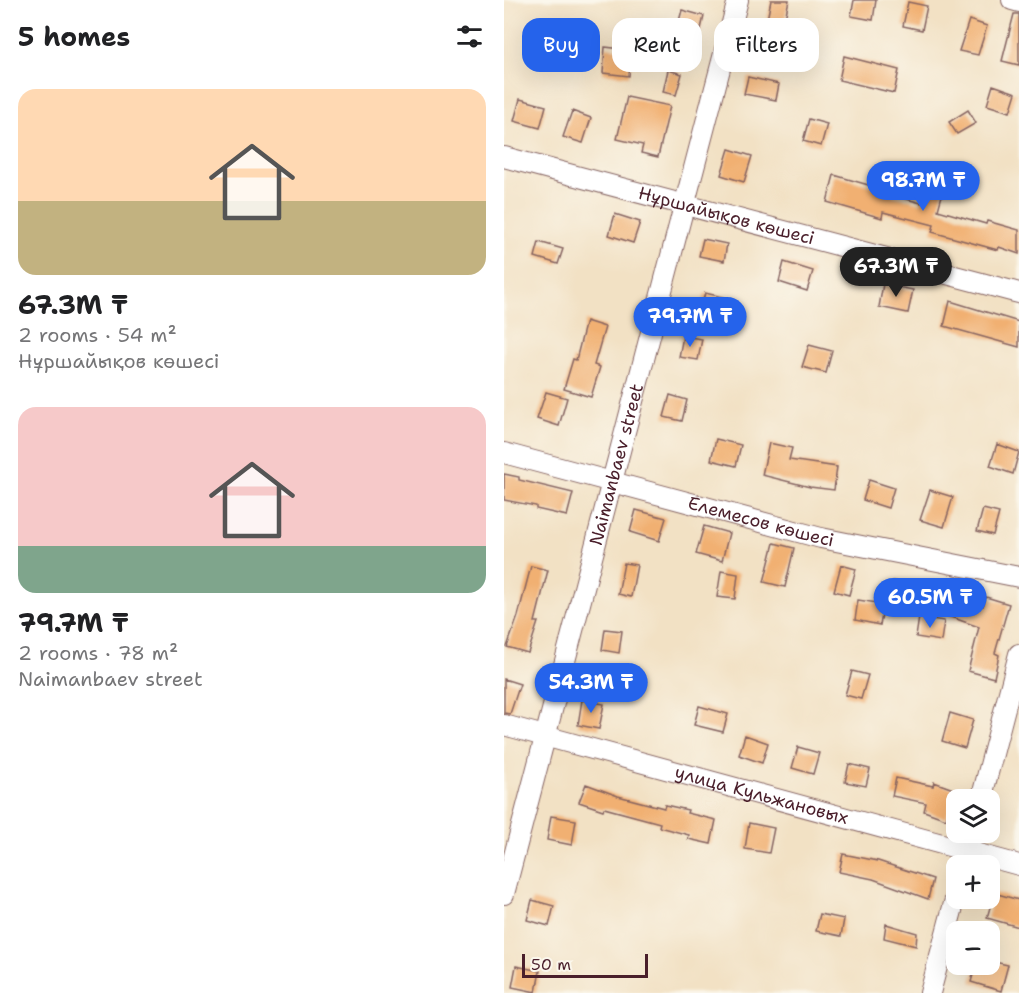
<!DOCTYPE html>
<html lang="en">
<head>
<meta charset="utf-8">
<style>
  :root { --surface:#fff; --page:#f2f2f2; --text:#202124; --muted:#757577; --accent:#2563eb }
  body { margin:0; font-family:"Shantell Sans",sans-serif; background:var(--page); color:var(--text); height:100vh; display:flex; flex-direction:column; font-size:22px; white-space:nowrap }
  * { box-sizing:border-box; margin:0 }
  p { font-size:20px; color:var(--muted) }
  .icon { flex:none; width:33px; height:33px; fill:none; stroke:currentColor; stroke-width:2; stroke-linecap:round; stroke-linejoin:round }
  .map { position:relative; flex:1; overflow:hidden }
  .details { display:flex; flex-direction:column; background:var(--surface); width:504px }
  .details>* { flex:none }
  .hud { position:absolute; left:18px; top:18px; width:406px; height:54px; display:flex; gap:12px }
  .buttons { position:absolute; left:442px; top:789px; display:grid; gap:12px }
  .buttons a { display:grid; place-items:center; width:54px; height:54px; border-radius:12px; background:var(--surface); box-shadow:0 6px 24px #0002; font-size:30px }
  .scale { position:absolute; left:18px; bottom:15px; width:126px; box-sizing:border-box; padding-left:6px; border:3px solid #4a1f2b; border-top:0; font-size:16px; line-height:21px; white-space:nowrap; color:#4a1f2b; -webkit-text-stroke:4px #fbf7ec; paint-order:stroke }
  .price { position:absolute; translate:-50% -51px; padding:0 14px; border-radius:21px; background:var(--accent); color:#fff; font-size:20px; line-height:39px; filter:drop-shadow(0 2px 3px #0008) }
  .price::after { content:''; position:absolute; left:50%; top:36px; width:18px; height:14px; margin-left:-9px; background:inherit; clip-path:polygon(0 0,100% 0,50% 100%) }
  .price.active { background:#222; color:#fff }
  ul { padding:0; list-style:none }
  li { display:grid; align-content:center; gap:12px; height:318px; padding:0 18px }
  li span { display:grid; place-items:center; height:186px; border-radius:18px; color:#555 }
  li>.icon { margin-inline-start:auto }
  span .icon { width:108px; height:108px; fill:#fffc; stroke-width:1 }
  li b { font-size:26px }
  h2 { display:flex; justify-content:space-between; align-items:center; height:72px; padding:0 18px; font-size:26px }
  .pill { padding:0 21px; border-radius:18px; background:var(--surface); box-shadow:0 6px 24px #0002; font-size:21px; line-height:54px }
  .pill.active { background:var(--accent); color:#fff }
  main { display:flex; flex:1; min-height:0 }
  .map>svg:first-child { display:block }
</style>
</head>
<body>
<main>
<section class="details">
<h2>5 homes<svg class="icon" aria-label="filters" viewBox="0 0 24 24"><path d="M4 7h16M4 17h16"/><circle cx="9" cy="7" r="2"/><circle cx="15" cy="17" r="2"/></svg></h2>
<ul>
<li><span style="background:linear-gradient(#ffd9b3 60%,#c2b280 0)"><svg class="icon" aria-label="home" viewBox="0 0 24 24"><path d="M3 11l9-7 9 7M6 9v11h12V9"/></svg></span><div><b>67.3M ₸</b><p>2 rooms · 54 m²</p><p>Нұршайықов көшесі</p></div></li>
<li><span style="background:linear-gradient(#f6c9c9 75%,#7fa58c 0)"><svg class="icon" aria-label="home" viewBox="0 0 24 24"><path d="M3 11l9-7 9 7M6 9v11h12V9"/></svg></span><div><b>79.7M ₸</b><p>2 rooms · 78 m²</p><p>Naimanbaev street</p></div></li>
</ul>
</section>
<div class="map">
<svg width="515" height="993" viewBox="0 0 515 993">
  <rect width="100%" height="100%" fill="#fbf7ec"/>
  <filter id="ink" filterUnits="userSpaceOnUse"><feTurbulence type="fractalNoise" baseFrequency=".0167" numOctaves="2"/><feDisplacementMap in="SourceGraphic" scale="12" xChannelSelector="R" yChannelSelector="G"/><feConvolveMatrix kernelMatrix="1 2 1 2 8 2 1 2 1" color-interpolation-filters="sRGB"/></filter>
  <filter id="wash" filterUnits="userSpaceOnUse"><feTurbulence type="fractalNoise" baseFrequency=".008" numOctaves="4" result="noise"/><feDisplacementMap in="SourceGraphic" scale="24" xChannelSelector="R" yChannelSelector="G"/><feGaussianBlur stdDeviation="1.35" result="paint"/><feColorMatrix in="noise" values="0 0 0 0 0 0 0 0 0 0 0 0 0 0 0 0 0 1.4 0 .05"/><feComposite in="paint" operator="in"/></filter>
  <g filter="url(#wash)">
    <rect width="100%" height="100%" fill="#f2e1c4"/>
    <g id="blocks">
      <path fill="#f1b072" d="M267 0H285L279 28 284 29 279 56 246 50 251 23 262 25Z
        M350 0H372L369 20 347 16Z
        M404 2 423 6 418 30 399 26Z
        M178 10 200 16 194 42 171 36Z
        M510 14H515V65L498 61Z
        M465 20 483 26 474 55 455 51Z
        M101 47 127 50 125 76 99 73Z
        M340 56 395 70 390 93 335 80Z
        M164 70 178 74 172 95 159 92Z
        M244 77 275 84 272 100 240 94Z
        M489 85 512 93 506 112 483 105Z
        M123 97 166 106 154 157 137 153 139 145 113 139Z
        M16 99 42 106 36 128 10 121Z
        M464 110 472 123 453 134 445 122Z
        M68 111 87 118 79 143 59 137Z
        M305 119 323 124 317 146 299 141Z
        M225 149 248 156 240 182 217 175Z
        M425 172 443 177 434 210 482 224 483 221 515 230V254L495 247 494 250 428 232 430 225 379 212 378 218 323 202 330 175 385 191 384 194 417 203Z
        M111 214 136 222 129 243 105 235Z
        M199 239 223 244 220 261 195 256Z
        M35 242 59 249 54 264 31 257Z
        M280 262 309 271 303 291 275 282Z
        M379 284 409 290 404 313 375 307Z
        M201 293 219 297 214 316 196 311Z
        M446 301 515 322V347L440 326Z
        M82 321 101 327 90 365 96 367 87 397 60 389 69 359 72 360Z
        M179 336 198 339 194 360 175 357Z
        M305 345 328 351 322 373 298 367Z
        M42 392 63 398 55 426 33 419Z
        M166 395 183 400 178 421 160 417Z
        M212 439 237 445 232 466 207 460Z
        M265 443 288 448 285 460 333 467 330 490 306 487 258 475Z
        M493 444 515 452 509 474 486 466Z
        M0 474 15 477V480L69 493 63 516 32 509V506L0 500Z
        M365 480 390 488 384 508 359 500Z
        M426 490 449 497 440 527 416 520Z
        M479 509 495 513 489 535 473 531Z
        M132 510 162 518 155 541 126 532Z
        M200 526 225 533 218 561 192 554Z
        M270 543 290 548 281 587 260 582Z
        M120 563 133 565 127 597 114 594Z
        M337 565 352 569 345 595 330 591Z
        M27 566 44 570 31 622H34L24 653 3 647 14 616Z
        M217 571 234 574 231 599 213 597Z
        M389 581 414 585 411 605 385 601Z
        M452 596 479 606 482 597 505 604 491 653 495 655 490 678 464 671 475 627 444 616Z
        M354 600 380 604 376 625 351 620Z
        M415 617 440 621 437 641 412 637Z
        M101 629 118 631 115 653 98 650Z
        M348 671 364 675 357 699 341 695Z
        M0 679 16 684 6 714 0 713Z
        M78 700 100 704 95 729 74 725Z
        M195 706 224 714 219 732 190 725Z
        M446 713 469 720 461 748 438 741Z
        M241 735 264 743 258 763 235 755Z
        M294 747 315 753 309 774 288 768Z
        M345 764 366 769 362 786 341 782Z
        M392 778 429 786 430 782 452 790 442 819 420 811 422 803 388 796Z
        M82 784 114 796 160 808 161 805 184 810 183 813 212 820 207 844 184 839 185 835 155 827 156 823 100 808 99 810 75 802Z
        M47 816 72 820 68 845 43 840Z
        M245 823 270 828 265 853 241 849Z
        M339 854 374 861 429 879 424 899 369 879 335 872Z
        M490 893 515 900V927L483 918Z
        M28 900 50 906 45 926 23 920Z
        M316 914 340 919 337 936 312 931Z
        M382 924 413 933 412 946 380 938Z
        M486 961 504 965 497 991 467 982 472 964H486Z
        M12 966 36 971 32 992 8 987Z"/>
    </g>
  </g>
  <g filter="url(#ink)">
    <use href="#blocks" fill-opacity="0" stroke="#856361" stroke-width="1.5"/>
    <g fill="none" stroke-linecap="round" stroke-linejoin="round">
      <defs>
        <g id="street">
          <path d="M508 0 515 2"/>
          <path id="s1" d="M0 157 515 293"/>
          <path id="s2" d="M0 453 317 538 515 577"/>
          <path id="s3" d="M0 725 515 865"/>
          <path d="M477 800 515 654"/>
          <path d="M460 866 469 832"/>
          <path id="s4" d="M0 894 234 0"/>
          <path d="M426 993 453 892"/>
        </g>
      </defs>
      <use href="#street" stroke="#856361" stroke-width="22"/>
      <use href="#street" stroke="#fff" stroke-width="20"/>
    </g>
  </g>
  <g text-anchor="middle" stroke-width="4.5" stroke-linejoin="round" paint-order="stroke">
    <g font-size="18" fill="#4a1f2b" stroke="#fbf7ec">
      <text dy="6" stroke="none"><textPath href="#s1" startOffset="230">Нұршайықов көшесі</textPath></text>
      <text dy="6" stroke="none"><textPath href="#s4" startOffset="444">Naimanbaev street</textPath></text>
      <text dy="6" stroke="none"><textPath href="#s2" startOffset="266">Елемесов көшесі</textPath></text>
      <text dy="6" stroke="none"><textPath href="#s3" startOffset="267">улица Кульжановых</textPath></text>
    </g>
  </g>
</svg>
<div class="buttons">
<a><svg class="icon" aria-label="layers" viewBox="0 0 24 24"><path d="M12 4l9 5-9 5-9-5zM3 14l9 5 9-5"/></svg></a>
<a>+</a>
<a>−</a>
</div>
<div class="scale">50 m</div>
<b class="price" style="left:419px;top:212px">98.7M ₸</b>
<b class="price active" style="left:392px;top:298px">67.3M ₸</b>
<b class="price" style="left:186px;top:348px">79.7M ₸</b>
<b class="price" style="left:426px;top:629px">60.5M ₸</b>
<b class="price" style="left:87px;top:714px">54.3M ₸</b>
<div class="hud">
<a class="pill active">Buy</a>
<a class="pill">Rent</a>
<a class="pill">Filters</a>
</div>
</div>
</main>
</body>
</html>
